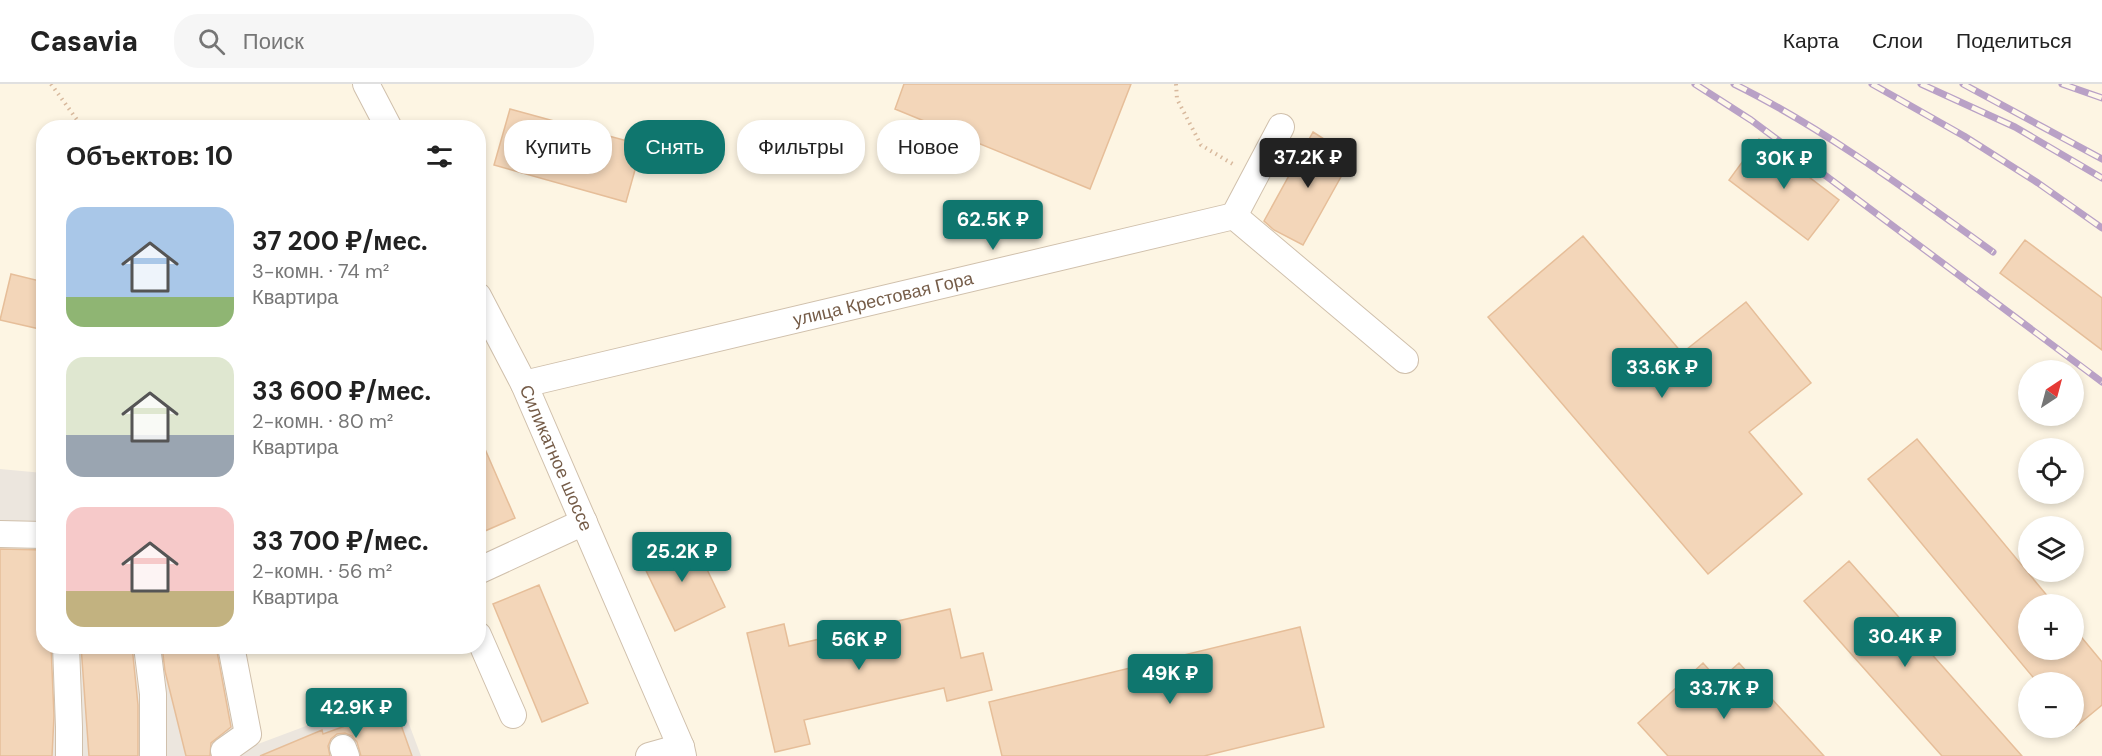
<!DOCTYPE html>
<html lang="ru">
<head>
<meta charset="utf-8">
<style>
  :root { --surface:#fff; --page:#f6f6f6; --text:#222; --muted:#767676; --line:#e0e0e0; --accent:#0f766e }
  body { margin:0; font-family:"DM Sans",sans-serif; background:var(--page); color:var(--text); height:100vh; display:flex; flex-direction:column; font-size:22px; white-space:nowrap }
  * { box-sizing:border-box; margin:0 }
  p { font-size:20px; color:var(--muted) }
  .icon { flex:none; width:33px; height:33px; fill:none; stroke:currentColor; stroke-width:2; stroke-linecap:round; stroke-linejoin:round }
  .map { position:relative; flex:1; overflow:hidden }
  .sheet { position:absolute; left:36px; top:36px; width:450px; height:534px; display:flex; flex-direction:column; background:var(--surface); border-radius:24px; box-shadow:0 3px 9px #0003 }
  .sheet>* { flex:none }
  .hud { position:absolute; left:504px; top:36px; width:570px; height:54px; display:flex; gap:12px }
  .needle { width:39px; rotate:36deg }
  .buttons { position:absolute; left:2018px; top:276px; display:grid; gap:12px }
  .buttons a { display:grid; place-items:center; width:66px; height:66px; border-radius:50%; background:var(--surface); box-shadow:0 3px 9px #0003; font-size:30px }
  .price { position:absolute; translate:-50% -51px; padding:0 14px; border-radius:6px; background:var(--accent); color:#fff; font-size:20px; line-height:39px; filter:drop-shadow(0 2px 3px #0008) }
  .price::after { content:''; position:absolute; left:50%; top:36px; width:18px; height:14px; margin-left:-9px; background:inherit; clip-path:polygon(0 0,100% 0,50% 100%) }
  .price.current { background:#222; color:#fff }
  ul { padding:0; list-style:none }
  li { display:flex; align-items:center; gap:18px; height:150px; padding:0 30px }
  li span { display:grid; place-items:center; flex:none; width:168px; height:120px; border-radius:18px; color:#555 }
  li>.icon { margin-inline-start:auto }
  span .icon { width:72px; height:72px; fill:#fffc; stroke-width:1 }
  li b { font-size:26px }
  h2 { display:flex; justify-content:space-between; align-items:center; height:72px; padding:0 30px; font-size:26px }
  .tag { padding:0 21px; border-radius:24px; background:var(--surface); box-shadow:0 3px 9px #0003; font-size:21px; line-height:54px }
  .tag.current { background:var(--accent); color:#fff }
  header { display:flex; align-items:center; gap:36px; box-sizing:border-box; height:84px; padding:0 30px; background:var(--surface); border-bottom:2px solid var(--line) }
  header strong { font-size:28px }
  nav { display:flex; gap:33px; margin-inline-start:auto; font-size:21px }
  .search { width:420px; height:54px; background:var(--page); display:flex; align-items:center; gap:15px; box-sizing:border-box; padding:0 21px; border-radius:24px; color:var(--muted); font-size:22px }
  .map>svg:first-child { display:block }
</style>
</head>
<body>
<header>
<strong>Casavia</strong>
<div class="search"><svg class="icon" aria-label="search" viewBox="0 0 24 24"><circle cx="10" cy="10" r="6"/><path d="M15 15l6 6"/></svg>Поиск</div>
<nav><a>Карта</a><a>Слои</a><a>Поделиться</a></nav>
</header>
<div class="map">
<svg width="2102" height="672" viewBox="0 0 2102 672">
  <rect width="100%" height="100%" fill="#fdf5e3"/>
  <path fill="#ece6de" d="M0 385 43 389 44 562 239 563 258 660 397 608 421 672H0Z"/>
  <path fill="#f3d6b9" stroke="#e6be99" stroke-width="1.5" d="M904 0H1131L1090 105 895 25Z
    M510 25 642 61 626 118 494 81Z
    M1313 48 1352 73 1303 161 1274 146 1264 137Z
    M1759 55 1839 116 1808 156 1729 96Z
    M1583 152 1682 269 1746 218 1811 299 1749 348 1802 410 1708 490 1488 233Z
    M2025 156 2102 214V266L2000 189Z
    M11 190 44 198V246L0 236Z
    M478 349 515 434 478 450Z
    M1917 355 2054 520H2028V566H2073V543L2102 578V621L2073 645V598H2037L1868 395Z
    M690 450 725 523 675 547 640 474Z
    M0 465 44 466V562H51L54 632 52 672H0Z
    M1849 477 2022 672H1942L1804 517Z
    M539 501 588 619 542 638 493 520Z
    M950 525 961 574 983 569 992 606 947 617 944 604 804 636 810 660 775 668 747 549 784 540 789 562Z
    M1300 543 1324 643 1204 672H1002L989 618Z
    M81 562H132L138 621V672H89Z
    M162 562H216L231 643 211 659 210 672H186L165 587Z
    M1703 579 1719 597 1739 579 1824 672H1668L1638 639Z
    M395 624 412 672H361L357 658 352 652 345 649 337 650 331 655 328 662 330 672H260L322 646 323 650Z"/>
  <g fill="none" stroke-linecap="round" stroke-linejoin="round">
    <defs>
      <g id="minor">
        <path d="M366 0 389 44"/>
        <path d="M1234 132 1281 43"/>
        <path id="s1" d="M478 212 524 300 681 663 683 672"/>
        <path id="s2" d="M524 300 1234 132 1405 276"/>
        <path d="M0 450 44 451"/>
        <path d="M478 487 584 438"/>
        <path d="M478 551 513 631"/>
        <path d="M66 562 69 643V672"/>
        <path d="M147 562 153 610V672"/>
        <path d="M343 664 346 672"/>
        <path d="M226 672 224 667 248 650 231 562"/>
        <path d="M649 672 681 663"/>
      </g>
    </defs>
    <use href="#minor" stroke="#d0c0ac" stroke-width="28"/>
    <path stroke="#d8b99d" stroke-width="4" stroke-dasharray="1.5 4.5" stroke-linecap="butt" d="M51 0 83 44
      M1176 0 1177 15 1201 61 1236 82"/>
    <use href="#minor" stroke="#fff" stroke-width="26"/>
    <defs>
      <path id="rail" d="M1695 0 1751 36 2102 298
        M1734 0C1825 45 1911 109 1993 168
        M1872 0 1964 52 2038 99 2102 144
        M1921 0 2015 43 2102 94
        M1963 0 2102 75
        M2062 0 2102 14"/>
    </defs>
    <use href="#rail" stroke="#b9a1c6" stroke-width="7"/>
    <use href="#rail" stroke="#fff8e9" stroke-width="4.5" stroke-dasharray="14" stroke-linecap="butt"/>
  </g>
  <g text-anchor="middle" stroke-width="4.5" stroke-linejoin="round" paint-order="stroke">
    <g font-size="18" fill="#755c48" stroke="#fff8e9">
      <text dy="6" stroke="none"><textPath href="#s2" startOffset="369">улица Крестовая Гора</textPath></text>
      <text dy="6" stroke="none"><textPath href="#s1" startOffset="180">Силикатное шоссе</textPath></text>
    </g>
  </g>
</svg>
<div class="buttons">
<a><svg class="needle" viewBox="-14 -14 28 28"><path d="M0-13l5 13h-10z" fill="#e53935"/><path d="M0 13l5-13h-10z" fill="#767676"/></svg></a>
<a><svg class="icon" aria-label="locate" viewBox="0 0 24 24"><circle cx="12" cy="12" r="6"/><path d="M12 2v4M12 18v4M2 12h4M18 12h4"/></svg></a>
<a><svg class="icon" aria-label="layers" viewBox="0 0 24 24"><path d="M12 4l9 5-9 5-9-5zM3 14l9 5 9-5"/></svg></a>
<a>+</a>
<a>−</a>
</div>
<b class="price current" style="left:1308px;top:105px">37.2K ₽</b>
<b class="price" style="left:1784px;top:106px">30K ₽</b>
<b class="price" style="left:993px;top:167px">62.5K ₽</b>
<b class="price" style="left:1662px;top:315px">33.6K ₽</b>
<b class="price" style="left:682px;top:499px">25.2K ₽</b>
<b class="price" style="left:1905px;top:584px">30.4K ₽</b>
<b class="price" style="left:859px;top:587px">56K ₽</b>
<b class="price" style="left:1170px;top:621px">49K ₽</b>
<b class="price" style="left:1724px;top:636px">33.7K ₽</b>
<b class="price" style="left:356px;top:655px">42.9K ₽</b>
<div class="hud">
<a class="tag">Купить</a>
<a class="tag current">Снять</a>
<a class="tag">Фильтры</a>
<a class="tag">Новое</a>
</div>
<section class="sheet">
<h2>Объектов: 10<svg class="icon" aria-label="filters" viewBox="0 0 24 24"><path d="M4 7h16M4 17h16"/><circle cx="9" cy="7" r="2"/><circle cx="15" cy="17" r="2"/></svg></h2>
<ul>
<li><span style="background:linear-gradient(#a9c7e8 75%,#8fb573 0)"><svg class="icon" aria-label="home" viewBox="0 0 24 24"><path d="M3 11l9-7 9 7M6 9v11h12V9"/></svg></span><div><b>37 200 ₽/мес.</b><p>3-комн. · 74 m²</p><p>Квартира</p></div></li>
<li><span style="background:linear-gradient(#dfe7d0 65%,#9aa5b1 0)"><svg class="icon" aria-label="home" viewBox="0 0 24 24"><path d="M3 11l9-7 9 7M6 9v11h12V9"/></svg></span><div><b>33 600 ₽/мес.</b><p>2-комн. · 80 m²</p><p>Квартира</p></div></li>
<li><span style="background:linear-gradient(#f6c9c9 70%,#c2b280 0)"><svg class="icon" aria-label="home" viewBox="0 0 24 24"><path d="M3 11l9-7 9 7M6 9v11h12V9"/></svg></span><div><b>33 700 ₽/мес.</b><p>2-комн. · 56 m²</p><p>Квартира</p></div></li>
</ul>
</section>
</div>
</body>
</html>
